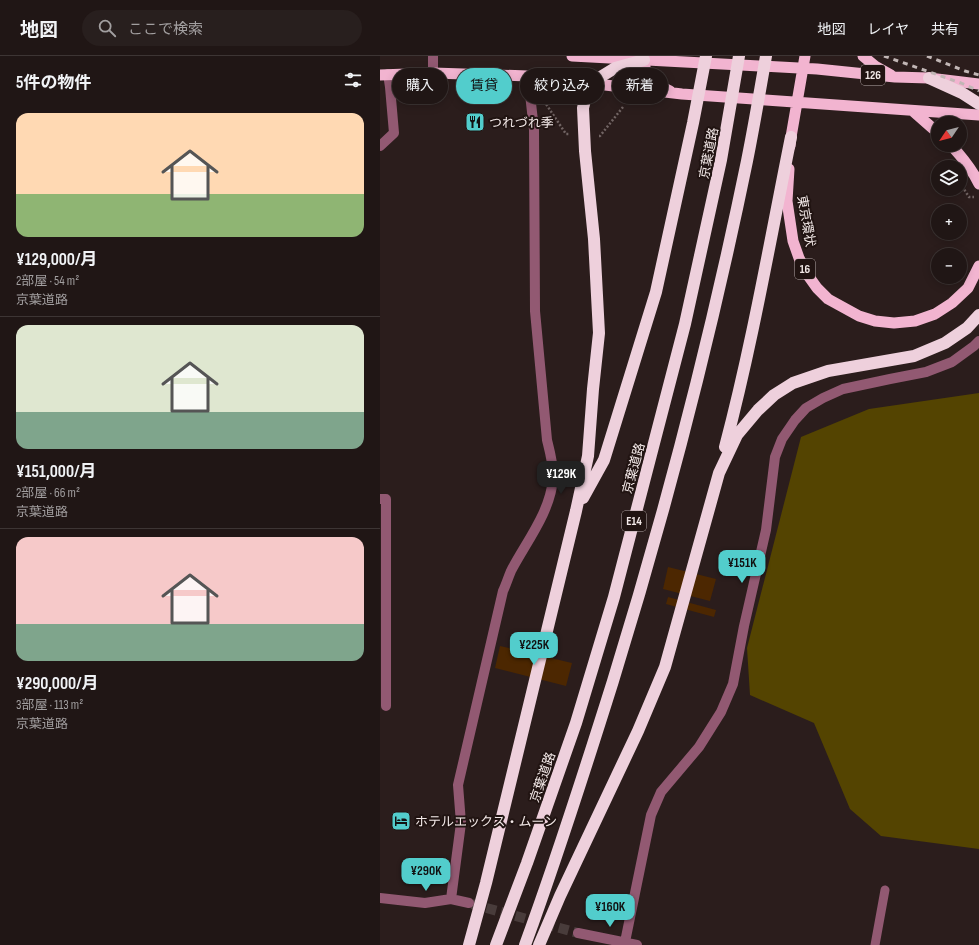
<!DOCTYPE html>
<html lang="ja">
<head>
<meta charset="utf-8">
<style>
  :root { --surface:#201615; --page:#281f1e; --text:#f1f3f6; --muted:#a29fa0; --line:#3d3534; --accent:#52cdcc }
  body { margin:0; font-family:"Sofia Sans Condensed","Noto Sans JP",sans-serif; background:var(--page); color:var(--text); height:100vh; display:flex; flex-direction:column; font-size:15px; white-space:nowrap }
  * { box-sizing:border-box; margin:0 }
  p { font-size:13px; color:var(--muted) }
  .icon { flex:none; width:22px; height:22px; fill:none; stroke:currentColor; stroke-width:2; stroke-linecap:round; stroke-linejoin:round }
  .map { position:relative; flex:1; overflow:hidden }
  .sheet { display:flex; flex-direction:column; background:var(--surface); width:380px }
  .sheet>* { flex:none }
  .guide { position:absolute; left:12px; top:12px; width:380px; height:36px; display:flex; gap:8px }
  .needle { width:26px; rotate:235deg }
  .buttons { position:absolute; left:551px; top:60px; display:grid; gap:8px }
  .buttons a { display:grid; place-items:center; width:36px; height:36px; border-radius:50%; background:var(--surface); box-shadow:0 2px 10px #0003,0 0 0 1px var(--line); font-size:20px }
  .price { position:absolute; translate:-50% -34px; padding:0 9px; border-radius:8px; background:var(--accent); color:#111; font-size:13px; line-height:26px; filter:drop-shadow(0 1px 2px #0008) }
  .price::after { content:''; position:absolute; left:50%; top:24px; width:12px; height:9px; margin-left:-6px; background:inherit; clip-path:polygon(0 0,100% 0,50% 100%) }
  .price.selected { background:#222; color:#fff }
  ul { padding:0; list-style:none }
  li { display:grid; align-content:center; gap:8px; height:212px; padding:0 16px }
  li+li { border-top:1px solid var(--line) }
  li span { display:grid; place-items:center; height:124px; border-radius:12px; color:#555 }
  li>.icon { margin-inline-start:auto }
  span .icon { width:72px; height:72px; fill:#fffc; stroke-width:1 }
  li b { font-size:17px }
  h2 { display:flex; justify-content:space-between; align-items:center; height:48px; padding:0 16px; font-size:17px }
  .tag { padding:0 14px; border-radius:18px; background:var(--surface); box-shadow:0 2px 10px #0003,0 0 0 1px var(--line); font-size:14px; line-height:36px }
  .tag.selected { background:var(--accent); color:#111 }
  header { display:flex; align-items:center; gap:24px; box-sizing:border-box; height:56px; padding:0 20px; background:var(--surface); border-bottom:1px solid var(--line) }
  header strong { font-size:19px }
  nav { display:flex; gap:22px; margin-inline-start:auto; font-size:14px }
  .search { width:280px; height:36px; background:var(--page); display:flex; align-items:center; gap:10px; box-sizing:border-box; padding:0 14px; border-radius:22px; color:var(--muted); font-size:15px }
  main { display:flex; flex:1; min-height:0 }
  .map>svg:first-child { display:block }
</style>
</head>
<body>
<header>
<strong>地図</strong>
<div class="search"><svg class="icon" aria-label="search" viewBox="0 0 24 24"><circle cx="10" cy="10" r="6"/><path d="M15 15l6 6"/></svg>ここで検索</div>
<nav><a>地図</a><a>レイヤ</a><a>共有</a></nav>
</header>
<main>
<section class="sheet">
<h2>5件の物件<svg class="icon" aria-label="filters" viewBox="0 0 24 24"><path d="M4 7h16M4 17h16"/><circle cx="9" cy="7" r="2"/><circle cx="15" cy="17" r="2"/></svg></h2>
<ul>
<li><span style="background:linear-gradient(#ffd9b3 65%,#8fb573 0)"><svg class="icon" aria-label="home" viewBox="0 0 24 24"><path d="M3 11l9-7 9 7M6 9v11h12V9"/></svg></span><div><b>¥129,000/月</b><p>2部屋 · 54 m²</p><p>京葉道路</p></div></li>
<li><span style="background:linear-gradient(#dfe7d0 70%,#7fa58c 0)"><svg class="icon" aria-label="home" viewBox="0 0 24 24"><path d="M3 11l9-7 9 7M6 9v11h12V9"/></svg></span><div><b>¥151,000/月</b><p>2部屋 · 66 m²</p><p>京葉道路</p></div></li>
<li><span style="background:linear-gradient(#f6c9c9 70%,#7fa58c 0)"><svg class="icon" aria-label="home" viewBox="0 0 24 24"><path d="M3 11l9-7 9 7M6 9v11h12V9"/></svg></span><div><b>¥290,000/月</b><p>3部屋 · 113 m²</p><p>京葉道路</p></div></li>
</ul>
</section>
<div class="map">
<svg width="599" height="889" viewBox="0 0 599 889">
  <rect width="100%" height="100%" fill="#2b1d1c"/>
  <path fill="#544401" d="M599 337V793L501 780 470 753 434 667 370 639 367 592 421 381 489 353Z"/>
  <path fill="#4c2701" d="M288 511 336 523 330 545 283 533Z
    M288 541 336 554 334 561 286 548Z
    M120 590 192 607 186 630 115 612Z"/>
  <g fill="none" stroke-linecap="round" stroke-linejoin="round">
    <path stroke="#493c3b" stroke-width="10" stroke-dasharray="10 5" stroke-linecap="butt" d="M92 848 198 877"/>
    <path stroke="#716463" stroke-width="2.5" stroke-dasharray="2 2" stroke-linecap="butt" d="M164 45 186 78H190
      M219 80H220L243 51
      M580 127 589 141H594"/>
    <path stroke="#925972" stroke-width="9" d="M495 889 505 834"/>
    <path stroke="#925972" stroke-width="10" d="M53 17V0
      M0 90 14 77 10 31 8 18
      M0 443H6V650
      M0 842 45 847 71 843 89 847
      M71 843 81 767 78 729 123 535C126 529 128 522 131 515 146 486 170 457 173 423 174 410 170 396 167 384L155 255 154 74 148 20
      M198 877 257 889
      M245 886 271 759 281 736 319 691 341 656 353 628 364 570 386 474 395 401 402 383 415 364 426 352 443 342 463 333 510 323 546 316 572 306 594 290 599 285"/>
    <path stroke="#f2b4d0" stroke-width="11" d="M192 0 437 13 515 21 549 22 599 28
      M265 0C260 16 277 29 290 35
      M483 0 495 10 511 19
      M0 19 53 17 148 20 302 38 599 59
      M533 55 558 77
      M571 89C582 101 592 113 599 128
      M410 90 411 81 425 0
      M409 113 407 145 413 185 419 202 427 218 437 232 448 243 479 260 495 265 514 267 535 265 555 258 572 247 588 232 599 210"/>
    <path stroke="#eed0dc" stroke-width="12" d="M549 22 582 37 599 48
      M345 391C372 289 390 185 411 81
      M203 442 224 404 276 236 313 67 326 0
      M89 889 106 827 196 455 208 400 213 333 219 277 214 183 205 95 203 52 206 40 213 28 222 20 235 12 264 4
      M116 889 147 807 196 667 234 541 305 268 341 104 359 0
      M145 889C177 802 205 714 233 625 286 454 331 280 367 105 374 70 380 35 386 0
      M159 889 180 840 258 675 285 611 339 417 357 379 378 354 394 339 413 327 448 315 534 300 565 287 587 272 599 259"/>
    <path stroke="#c1b6b5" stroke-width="3" stroke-dasharray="5 5" stroke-linecap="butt" d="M504 0 581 27 599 35
      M547 0 585 15 599 19"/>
  </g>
  <defs>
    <symbol id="restaurant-square" viewBox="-11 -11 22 22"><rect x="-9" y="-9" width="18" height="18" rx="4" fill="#52cdcc" stroke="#211412"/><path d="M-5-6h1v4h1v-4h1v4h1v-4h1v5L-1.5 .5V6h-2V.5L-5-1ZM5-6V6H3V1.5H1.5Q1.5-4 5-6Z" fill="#111"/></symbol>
    <symbol id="hotel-square" viewBox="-11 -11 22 22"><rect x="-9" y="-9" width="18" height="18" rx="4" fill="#52cdcc" stroke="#211412"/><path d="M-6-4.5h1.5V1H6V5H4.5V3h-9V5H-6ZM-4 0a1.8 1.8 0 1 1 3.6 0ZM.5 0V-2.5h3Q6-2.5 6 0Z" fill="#111"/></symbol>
  </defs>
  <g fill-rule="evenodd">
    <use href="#restaurant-square" x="84" y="55" width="22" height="22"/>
    <use href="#hotel-square" x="10" y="754" width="22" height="22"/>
  </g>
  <g text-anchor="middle" stroke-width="4" stroke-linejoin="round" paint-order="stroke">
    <g fill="#211412" stroke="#b4a9a8" stroke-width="1">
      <rect x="481" y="9" width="24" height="20" rx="3"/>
      <rect x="415" y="203" width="20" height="20" rx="3"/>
      <rect x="242" y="455" width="24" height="20" rx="3"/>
    </g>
    <g font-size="12" font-weight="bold" fill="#f3e9e8">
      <text x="493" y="23">126</text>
      <text x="425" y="217">16</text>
      <text x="254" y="469">E14</text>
    </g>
    <g font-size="13" fill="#f3e9e8" stroke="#211412" text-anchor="start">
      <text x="109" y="71">つれづれ季</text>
      <text x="35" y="770">ホテルエックス・ムーン</text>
    </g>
    <g font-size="13" fill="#f3e9e8" stroke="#211412">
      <text transform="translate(328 97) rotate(-79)" y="5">京葉道路</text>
      <text transform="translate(427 165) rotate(80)" y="5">東京環状</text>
      <text transform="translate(253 412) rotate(-75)" y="5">京葉道路</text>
      <text transform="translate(162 721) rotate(-71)" y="5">京葉道路</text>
    </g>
  </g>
</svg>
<div class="buttons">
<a><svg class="needle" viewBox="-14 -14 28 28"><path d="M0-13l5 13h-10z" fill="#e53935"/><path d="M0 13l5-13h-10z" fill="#a29fa0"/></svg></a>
<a><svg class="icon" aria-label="layers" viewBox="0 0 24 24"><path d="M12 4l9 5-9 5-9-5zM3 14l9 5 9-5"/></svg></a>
<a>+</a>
<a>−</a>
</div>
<b class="price selected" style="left:181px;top:439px">¥129K</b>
<b class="price" style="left:362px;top:528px">¥151K</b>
<b class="price" style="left:154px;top:610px">¥225K</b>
<b class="price" style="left:46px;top:836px">¥290K</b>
<b class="price" style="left:230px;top:872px">¥160K</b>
<div class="guide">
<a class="tag">購入</a>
<a class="tag selected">賃貸</a>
<a class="tag">絞り込み</a>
<a class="tag">新着</a>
</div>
</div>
</main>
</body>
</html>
